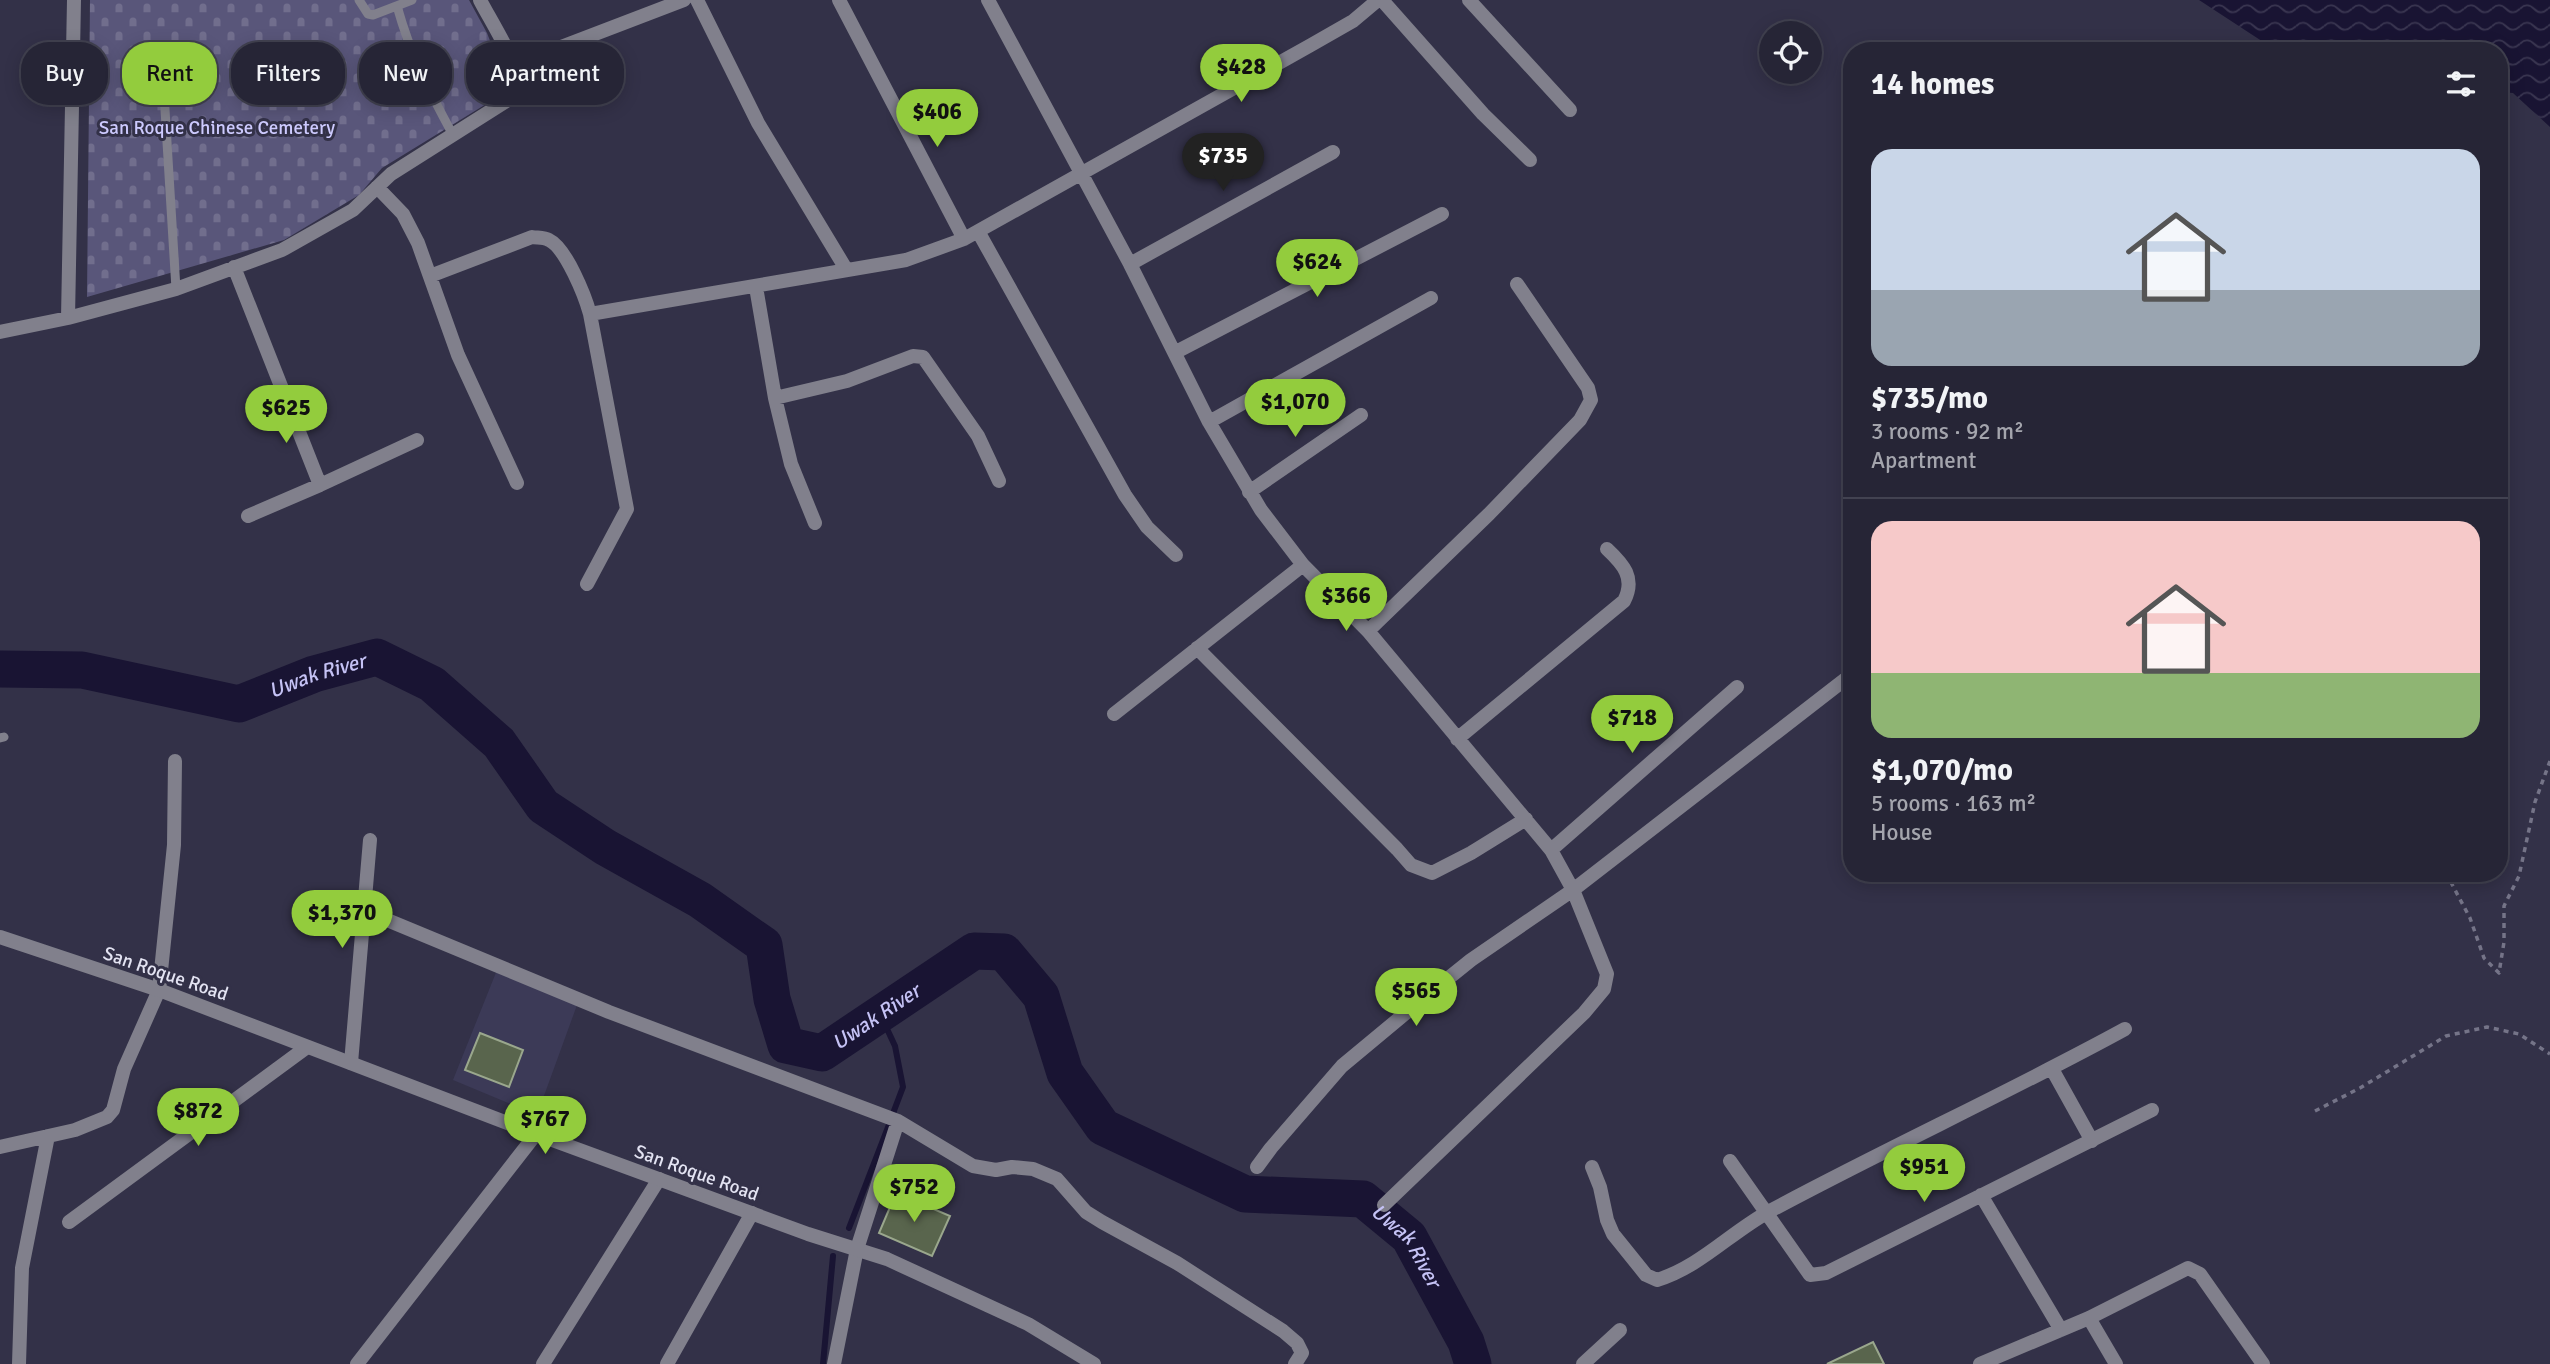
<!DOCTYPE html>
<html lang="en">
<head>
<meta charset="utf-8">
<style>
  :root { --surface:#262536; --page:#2e2d3e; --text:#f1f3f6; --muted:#a4a5ad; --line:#424251; --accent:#93cc3d }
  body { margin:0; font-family:Signika,sans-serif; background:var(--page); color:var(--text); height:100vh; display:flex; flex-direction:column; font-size:26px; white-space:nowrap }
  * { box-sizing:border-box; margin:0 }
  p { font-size:23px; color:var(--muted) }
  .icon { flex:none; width:38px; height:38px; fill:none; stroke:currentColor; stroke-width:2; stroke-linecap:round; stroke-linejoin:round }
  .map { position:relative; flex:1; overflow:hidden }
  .drawer { position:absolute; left:1843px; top:42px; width:665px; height:840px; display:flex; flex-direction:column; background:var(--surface); border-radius:28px; box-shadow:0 4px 18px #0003,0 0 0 2px var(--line) }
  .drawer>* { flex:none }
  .guide { position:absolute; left:21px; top:42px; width:665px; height:63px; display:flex; gap:14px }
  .controls { position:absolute; left:1759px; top:21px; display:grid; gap:14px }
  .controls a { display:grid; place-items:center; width:63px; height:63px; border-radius:50%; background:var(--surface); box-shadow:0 4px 18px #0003,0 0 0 2px var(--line); font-size:35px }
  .price { position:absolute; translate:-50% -60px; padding:0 16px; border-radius:24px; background:var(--accent); color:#111; font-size:23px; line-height:46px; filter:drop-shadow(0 2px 4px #0008) }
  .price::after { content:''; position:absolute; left:50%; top:42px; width:21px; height:16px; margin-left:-10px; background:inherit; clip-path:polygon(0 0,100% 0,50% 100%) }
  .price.selected { background:#222; color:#fff }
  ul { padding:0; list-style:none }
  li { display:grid; align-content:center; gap:14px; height:371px; padding:0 28px }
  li+li { border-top:2px solid var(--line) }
  li span { display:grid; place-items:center; height:217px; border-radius:21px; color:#555 }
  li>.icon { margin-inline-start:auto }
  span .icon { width:126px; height:126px; fill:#fffc; stroke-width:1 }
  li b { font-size:30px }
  h2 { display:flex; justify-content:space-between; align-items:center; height:84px; padding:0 28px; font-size:30px }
  .tag { padding:0 24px; border-radius:28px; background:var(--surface); box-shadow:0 4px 18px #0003,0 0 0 2px var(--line); font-size:24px; line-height:63px }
  .tag.selected { background:var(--accent); color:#111 }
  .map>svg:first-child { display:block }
</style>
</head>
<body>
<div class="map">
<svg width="2550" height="1364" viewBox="0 0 2550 1364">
  <defs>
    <pattern id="cemetery-stones" width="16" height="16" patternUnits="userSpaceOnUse" patternTransform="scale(1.75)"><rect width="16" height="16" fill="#59567a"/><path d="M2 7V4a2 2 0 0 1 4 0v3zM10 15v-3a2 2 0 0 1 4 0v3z" fill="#716e8d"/></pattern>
    <pattern id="water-waves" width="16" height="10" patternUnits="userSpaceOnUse" patternTransform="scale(1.75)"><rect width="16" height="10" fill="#191433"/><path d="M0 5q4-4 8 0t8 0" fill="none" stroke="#3a3651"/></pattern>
  </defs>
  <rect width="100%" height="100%" fill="#333148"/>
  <path fill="#3c3a57" d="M497 970 577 1005 537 1115 453 1080Z"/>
  <path fill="url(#cemetery-stones)" d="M90 0H469L487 33 509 90 382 168 359 195 284 240 87 297Z"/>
  <path fill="url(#water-waves)" d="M2199 0H2550V127L2513 93 2499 92V51H2277Z"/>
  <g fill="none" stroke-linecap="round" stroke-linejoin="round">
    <path stroke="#191433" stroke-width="6" d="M888 1031 895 1046 903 1087 892 1116
      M849 1228 890 1122
      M823 1364 833 1256"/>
    <path stroke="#191433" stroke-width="37" id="s1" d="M0 669 82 670 239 704 314 674 377 657 432 684 499 743 543 806 605 847 700 900 764 945 772 999 786 1045 822 1053 974 951 1004 952 1041 996 1065 1073 1103 1127 1245 1194 1363 1199 1409 1237 1466 1342 1473 1364"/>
  </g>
  <path fill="#59654d" stroke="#9aa78d" stroke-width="2" d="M480 1033 523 1050 509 1087 465 1070Z
    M896 1193 950 1216 932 1256 879 1233Z
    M1873 1342 1884 1364H1827Z"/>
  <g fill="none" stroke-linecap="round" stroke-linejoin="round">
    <path stroke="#757488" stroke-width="3.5" stroke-dasharray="5 5" stroke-linecap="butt" d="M2446 873 2470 918 2484 958 2499 973 2504 942V906L2519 876 2535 802 2550 761
      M2211 875 2224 873
      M2315 1111 2360 1088 2446 1036 2487 1027 2519 1034 2550 1054"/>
    <path stroke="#81808c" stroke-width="9" d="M359 0 368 14 373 15 412 0
      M397 6C411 56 428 89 453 135
      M163 77 176 289
      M0 738 4 737"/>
    <path stroke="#81808c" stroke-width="14" d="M697 0 758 123 846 269
      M839 0 964 239
      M988 0 1130 264 1209 422 1261 510 1303 565 1368 631 1551 850 1573 890 1607 974 1604 989 1584 1013 1384 1205
      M1382 0 1483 114 1530 160
      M1469 0 1570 110
      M514 65 684 0
      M377 187 403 214 418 243 458 355 517 483
      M979 233 1125 495 1147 527 1176 555
      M1130 264 1333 152
      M234 267 320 485 417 440
      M430 276 532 237C537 238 544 237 549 240 566 248 585 296 590 314L906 260 964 239 1311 45 1353 21 1378 0
      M756 287 775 398 791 464 815 523
      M68 318 74 0
      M0 332 68 318 176 289 282 250 353 210 391 174 511 98C514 93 518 89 519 83 521 69 488 16 480 0
      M1176 352 1442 214
      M775 398 847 381 913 356 923 357 978 436 999 481
      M1209 422 1431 298
      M1249 492 1361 415
      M248 516 320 485
      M587 584 627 509 590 314
      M1368 631 1489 514 1580 420 1591 400 1588 388 1517 284
      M1197 648 1397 849 1411 865 1432 873 1471 853 1526 819
      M1114 714 1303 565
      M1457 739 1624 601C1636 578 1623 564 1607 549
      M1551 850 1737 687
      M363 910 609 1012 898 1121 973 1166 996 1170 1012 1167 1033 1169 1057 1179 1086 1212 1102 1222 1177 1263 1283 1331 1297 1343 1302 1353 1295 1364
      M351 1063 370 840
      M2052 1069 2092 1141
      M0 1147 75 1130 107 1117 113 1110 124 1069 159 990 174 845 175 761
      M1730 1161 1810 1275 1826 1273 2152 1110
      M1257 1167 1271 1148 1342 1066 1425 997 1471 960 1573 890 1852 674
      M1592 1167 1600 1187 1607 1220 1613 1234 1646 1275 1657 1280C1700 1267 1731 1232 1770 1211 1887 1148 2008 1093 2125 1029
      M1981 1195 2061 1330
      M69 1222 307 1047
      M2089 1318 2116 1364
      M19 1364 22 1268 48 1136
      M357 1364 536 1134
      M543 1364 659 1179
      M667 1364 752 1213
      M834 1364 857 1249 898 1121
      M1583 1364 1620 1330
      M1980 1364 2089 1318 2188 1268 2200 1274 2263 1364"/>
    <path stroke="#81808c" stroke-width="14" d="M0 937 159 990 536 1134 808 1234 887 1259 1028 1324 1094 1364"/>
  </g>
  <g text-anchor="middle" stroke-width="6" stroke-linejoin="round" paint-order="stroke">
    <g font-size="19" fill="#cdcafe" stroke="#333148">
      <text x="217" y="134">San Roque Chinese Cemetery</text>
    </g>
    <g font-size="19" fill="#e3e3f2" stroke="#333148">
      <text transform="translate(166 973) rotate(19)" y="7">San Roque Road</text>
      <text transform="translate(697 1172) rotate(20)" y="7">San Roque Road</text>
    </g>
    <g font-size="21" font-style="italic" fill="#c5c2f5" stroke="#333148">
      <text dy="7" stroke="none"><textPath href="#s1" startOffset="326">Uwak River</textPath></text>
      <text dy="7" stroke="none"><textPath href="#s1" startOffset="1082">Uwak River</textPath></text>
      <text dy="7" stroke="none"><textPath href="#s1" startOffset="1774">Uwak River</textPath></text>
    </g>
  </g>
</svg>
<div class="controls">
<a><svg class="icon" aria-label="locate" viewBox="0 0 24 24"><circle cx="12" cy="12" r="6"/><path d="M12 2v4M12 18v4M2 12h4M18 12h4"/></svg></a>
</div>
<b class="price" style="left:1241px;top:104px">$428</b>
<b class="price" style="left:937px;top:149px">$406</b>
<b class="price selected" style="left:1223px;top:193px">$735</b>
<b class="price" style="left:1317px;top:299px">$624</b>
<b class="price" style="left:1295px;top:439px">$1,070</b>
<b class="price" style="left:286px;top:445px">$625</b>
<b class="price" style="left:1346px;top:633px">$366</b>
<b class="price" style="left:1632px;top:755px">$718</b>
<b class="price" style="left:342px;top:950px">$1,370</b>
<b class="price" style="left:1416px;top:1028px">$565</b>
<b class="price" style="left:198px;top:1148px">$872</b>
<b class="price" style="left:545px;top:1156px">$767</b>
<b class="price" style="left:1924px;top:1204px">$951</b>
<b class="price" style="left:914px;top:1224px">$752</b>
<div class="guide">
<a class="tag">Buy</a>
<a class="tag selected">Rent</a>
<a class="tag">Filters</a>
<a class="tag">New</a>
<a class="tag">Apartment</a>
</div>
<section class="drawer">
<h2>14 homes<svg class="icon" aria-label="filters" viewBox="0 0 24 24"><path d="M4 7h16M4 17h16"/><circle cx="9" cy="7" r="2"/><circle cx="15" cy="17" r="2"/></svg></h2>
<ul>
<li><span style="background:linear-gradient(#c9d6e8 65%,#9aa5b1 0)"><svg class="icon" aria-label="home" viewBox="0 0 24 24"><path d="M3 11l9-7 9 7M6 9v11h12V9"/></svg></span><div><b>$735/mo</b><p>3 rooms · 92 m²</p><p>Apartment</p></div></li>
<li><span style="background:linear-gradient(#f6c9c9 70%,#8fb573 0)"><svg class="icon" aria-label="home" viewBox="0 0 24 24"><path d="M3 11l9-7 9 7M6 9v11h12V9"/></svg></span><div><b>$1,070/mo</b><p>5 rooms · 163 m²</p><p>House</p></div></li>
</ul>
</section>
</div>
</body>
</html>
